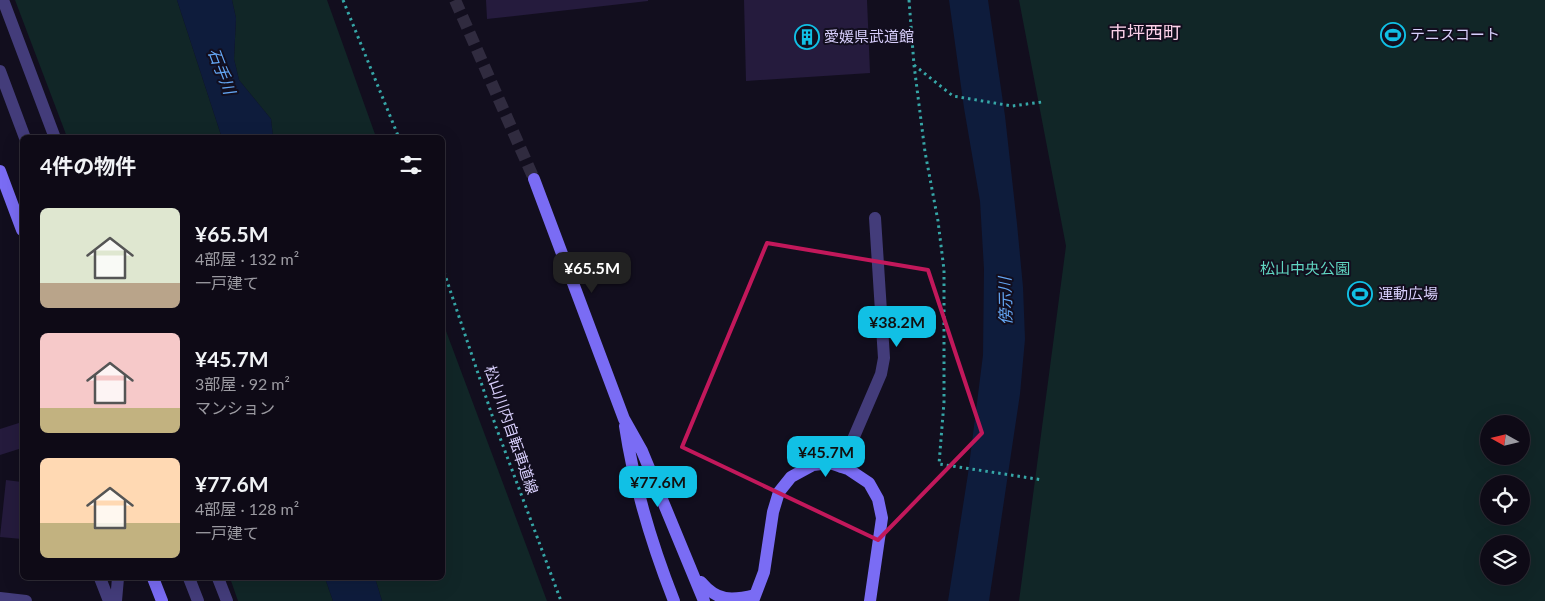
<!DOCTYPE html>
<html lang="ja">
<head>
<meta charset="utf-8">
<style>
  :root { --surface:#0e0a16; --page:#17131f; --text:#f1f3f6; --muted:#9b9aa1; --line:#2e2b35; --accent:#11c0e5 }
  body { margin:0; font-family:Lato,"Noto Sans JP",sans-serif; background:var(--page); color:var(--text); height:100vh; display:flex; flex-direction:column; font-size:19px; white-space:nowrap }
  * { box-sizing:border-box; margin:0 }
  p { font-size:16px; color:var(--muted) }
  .icon { flex:none; width:28px; height:28px; fill:none; stroke:currentColor; stroke-width:2; stroke-linecap:round; stroke-linejoin:round }
  .map { position:relative; flex:1; overflow:hidden }
  .side { position:absolute; left:20px; top:135px; width:425px; height:445px; display:flex; flex-direction:column; background:var(--surface); border-radius:8px; box-shadow:0 5px 20px #0002,0 0 0 1px var(--line) }
  .side>* { flex:none }
  .needle { width:32px; rotate:278deg }
  .tools { position:absolute; left:1480px; top:415px; display:grid; gap:10px }
  .tools a { display:grid; place-items:center; width:50px; height:50px; border-radius:50%; background:var(--surface); box-shadow:0 5px 20px #0002,0 0 0 1px var(--line); font-size:25px }
  .price { position:absolute; translate:-50% -42px; padding:0 11px; border-radius:10px; background:var(--accent); color:#111; font-size:16px; line-height:32px; filter:drop-shadow(0 1px 2px #0008) }
  .price::after { content:''; position:absolute; left:50%; top:30px; width:15px; height:11px; margin-left:-8px; background:inherit; clip-path:polygon(0 0,100% 0,50% 100%) }
  .price.current { background:#222; color:#fff }
  ul { padding:0; list-style:none }
  li { display:flex; align-items:center; gap:15px; height:125px; padding:0 20px }
  li span { display:grid; place-items:center; flex:none; width:140px; height:100px; border-radius:8px; color:#555 }
  li>.icon { margin-inline-start:auto }
  span .icon { width:60px; height:60px; fill:#fffc; stroke-width:1 }
  li b { font-size:21px }
  h2 { display:flex; justify-content:space-between; align-items:center; height:60px; padding:0 20px; font-size:21px }
  .map>svg:first-child { display:block }
</style>
</head>
<body>
<div class="map">
<svg width="1545" height="601" viewBox="0 0 1545 601">
  <rect width="100%" height="100%" fill="#120e1e"/>
  <path fill="#112627" fill-rule="evenodd" d="M15 0H177L221 135 224 137H67Z
    M232 0H327L376 137H273L271 119 239 80 234 59 236 18Z
    M1019 0H1545V601H1019L1066 246ZM1489 424H1521V456H1489ZM1489 484H1521V516H1489ZM1489 544H1521V576H1489Z
    M443 323 547 601H382L375 578H442Z
    M230 578H325L333 601H238Z"/>
  <path fill="#0e1c3c" d="M177 0H232L236 18 234 59 239 80 271 119 273 137H224L221 135Z
    M949 0H988L1005 116 1017 224 1023 287 1025 339 1020 394 989 601H948L968 474 983 355 984 269 980 201 964 108Z
    M325 578H375L382 601H333Z"/>
  <path fill="#251b3d" d="M486 0H648V1L487 19Z
    M744 0H867L870 73 746 81Z
    M22 422V448L0 455V429Z
    M6 480 22 482V539L0 537Z"/>
  <g fill="none" stroke-linecap="round" stroke-linejoin="round">
    <path stroke="#302b3f" stroke-width="12" stroke-dasharray="12 6" stroke-linecap="butt" d="M455 0 534 179"/>
    <path stroke="#36a6a7" stroke-width="3" stroke-dasharray="2.5 4" stroke-linecap="butt" d="M343 0 399 138
      M909 0 914 65 925 152 938 221 944 270V402L939 464 1043 480
      M914 65 953 96 1012 106 1042 102
      M442 266 496 427 561 601"/>
    <path stroke="#433c7a" stroke-width="12" d="M3 0 55 138
      M0 71 25 138
      M841 467 881 374 884 358 875 218
      M100 578 109 601
      M189 578 198 601
      M218 578 227 601
      M0 598 26 601
      M116 601 118 578"/>
    <path stroke="#7a6cf4" stroke-width="12" d="M0 171 22 230
      M534 179 624 419 642 451 704 601
      M625 426C634 486 652 545 674 601
      M153 578 162 601
      M701 582C717 601 731 601 755 595
      M753 601 764 572 773 512 779 492 791 477 813 465 830 463 848 469 869 483 878 499 882 518 870 601"/>
  </g>
  <path fill="none" stroke="#c2185b" stroke-width="4" stroke-linejoin="round" d="M767 243 928 270 982 433 878 540 682 447Z"/>
  <defs>
    <symbol id="stadium-ring" viewBox="-11 -11 22 22"><circle r="9.5" fill="#120e1e" stroke="#11c0e5" stroke-width="1.5"/><path d="M0-5a6.5 5 0 1 0 0 10a6.5 5 0 1 0 0-10ZM-3.5-1.8h7v3.6h-7Z" fill="#11c0e5"/></symbol>
    <symbol id="building-ring" viewBox="-11 -11 22 22"><circle r="9.5" fill="#120e1e" stroke="#11c0e5" stroke-width="1.5"/><path d="M-4-6H4V6H1V3H-1V6H-4ZM-2.5-4.3h1.7v1.8h-1.7ZM.8-4.3h1.7v1.8H.8ZM-2.5-1h1.7V.8h-1.7ZM.8-1h1.7V.8H.8Z" fill="#11c0e5"/></symbol>
  </defs>
  <g fill-rule="evenodd">
    <use href="#stadium-ring" x="1379" y="21" width="28" height="28"/>
    <use href="#building-ring" x="793" y="23" width="28" height="28"/>
    <use href="#stadium-ring" x="1346" y="280" width="28" height="28"/>
  </g>
  <g text-anchor="middle" stroke-width="4" stroke-linejoin="round" paint-order="stroke">
    <g font-size="15" fill="#d7cefb" stroke="#120e1e" text-anchor="start">
      <text x="1410" y="40">テニスコート</text>
      <text x="824" y="42">愛媛県武道館</text>
      <text x="1378" y="299">運動広場</text>
    </g>
    <g font-size="15" fill="#60d5c1" stroke="#120e1e">
      <text x="1305" y="274">松山中央公園</text>
    </g>
    <g font-size="15" fill="#d7cefb" stroke="#120e1e">
      <text transform="translate(511 430) rotate(71)" y="5">松山川内自転車道線</text>
    </g>
    <g font-size="16" font-style="italic" fill="#64a6f3" stroke="#120e1e">
      <text transform="translate(222 71) rotate(69)" y="6">石手川</text>
      <text transform="translate(1005 301) rotate(-91)" y="6">傍示川</text>
    </g>
    <g font-size="18" fill="#fcd0e8" stroke="#120e1e">
      <text x="1145" y="39">市坪西町</text>
    </g>
  </g>
</svg>
<div class="tools">
<a><svg class="needle" viewBox="-14 -14 28 28"><path d="M0-13l5 13h-10z" fill="#e53935"/><path d="M0 13l5-13h-10z" fill="#9b9aa1"/></svg></a>
<a><svg class="icon" aria-label="locate" viewBox="0 0 24 24"><circle cx="12" cy="12" r="6"/><path d="M12 2v4M12 18v4M2 12h4M18 12h4"/></svg></a>
<a><svg class="icon" aria-label="layers" viewBox="0 0 24 24"><path d="M12 4l9 5-9 5-9-5zM3 14l9 5 9-5"/></svg></a>
</div>
<b class="price current" style="left:592px;top:294px">¥65.5M</b>
<b class="price" style="left:897px;top:348px">¥38.2M</b>
<b class="price" style="left:826px;top:478px">¥45.7M</b>
<b class="price" style="left:658px;top:508px">¥77.6M</b>
<section class="side">
<h2>4件の物件<svg class="icon" aria-label="filters" viewBox="0 0 24 24"><path d="M4 7h16M4 17h16"/><circle cx="9" cy="7" r="2"/><circle cx="15" cy="17" r="2"/></svg></h2>
<ul>
<li><span style="background:linear-gradient(#dfe7d0 75%,#b9a48a 0)"><svg class="icon" aria-label="home" viewBox="0 0 24 24"><path d="M3 11l9-7 9 7M6 9v11h12V9"/></svg></span><div><b>¥65.5M</b><p>4部屋 · 132 m²</p><p>一戸建て</p></div></li>
<li><span style="background:linear-gradient(#f6c9c9 75%,#c2b280 0)"><svg class="icon" aria-label="home" viewBox="0 0 24 24"><path d="M3 11l9-7 9 7M6 9v11h12V9"/></svg></span><div><b>¥45.7M</b><p>3部屋 · 92 m²</p><p>マンション</p></div></li>
<li><span style="background:linear-gradient(#ffd9b3 65%,#c2b280 0)"><svg class="icon" aria-label="home" viewBox="0 0 24 24"><path d="M3 11l9-7 9 7M6 9v11h12V9"/></svg></span><div><b>¥77.6M</b><p>4部屋 · 128 m²</p><p>一戸建て</p></div></li>
</ul>
</section>
</div>
</body>
</html>
